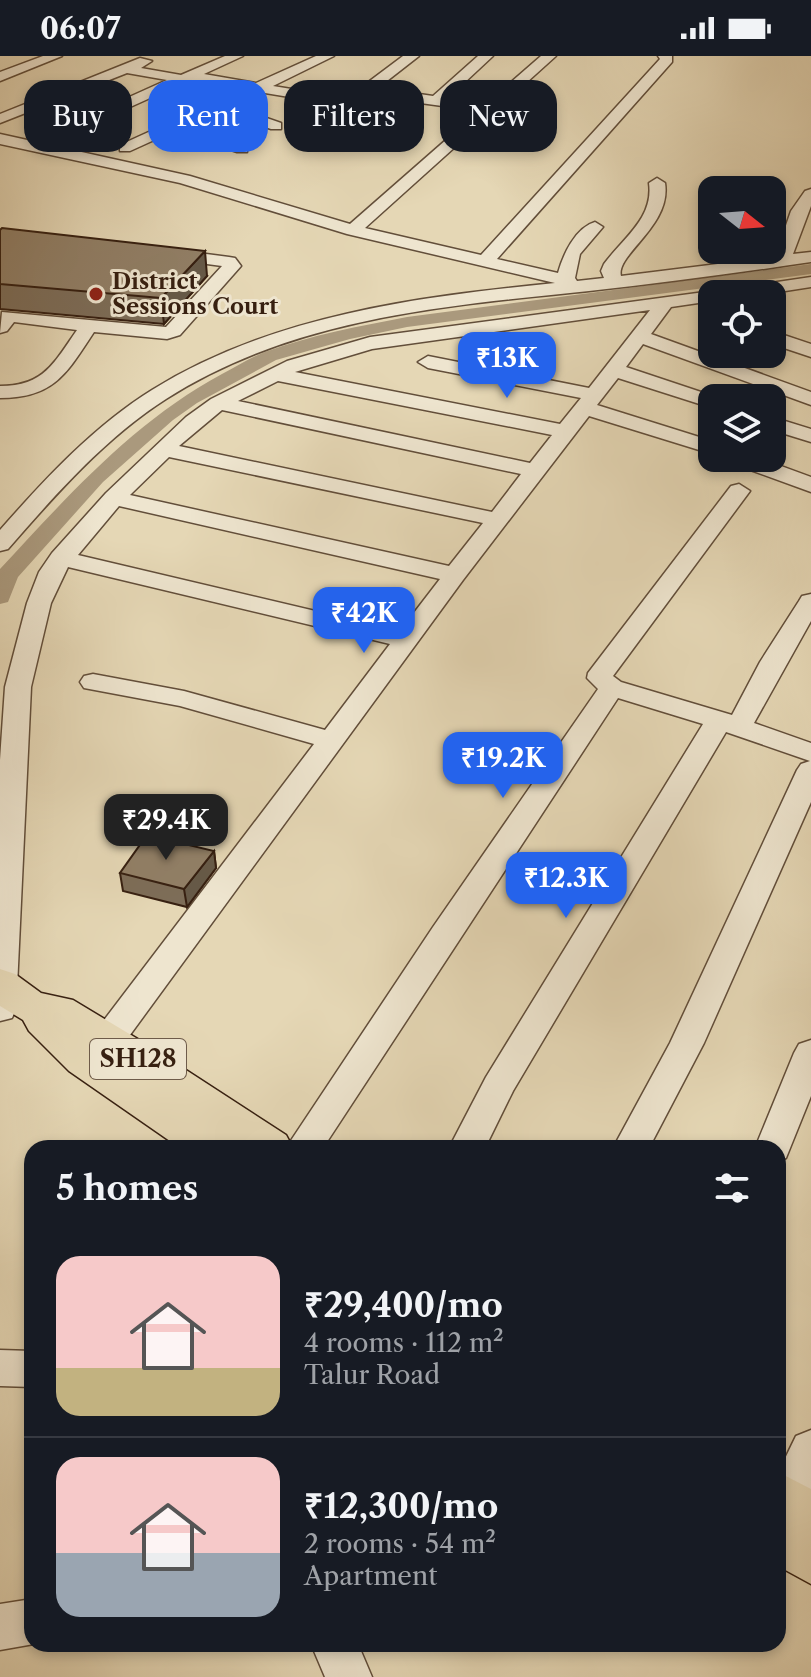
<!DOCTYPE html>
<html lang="en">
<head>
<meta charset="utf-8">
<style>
  :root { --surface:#171b24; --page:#20242c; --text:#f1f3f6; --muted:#9ea1a6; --line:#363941; --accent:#2563eb }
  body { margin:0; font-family:"Libre Caslon Text",serif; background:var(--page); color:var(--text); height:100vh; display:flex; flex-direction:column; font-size:30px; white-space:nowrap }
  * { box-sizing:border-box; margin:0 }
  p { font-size:26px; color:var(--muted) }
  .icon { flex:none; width:44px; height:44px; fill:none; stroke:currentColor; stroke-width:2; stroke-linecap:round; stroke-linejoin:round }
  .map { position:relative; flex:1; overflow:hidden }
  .side { position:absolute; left:24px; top:1084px; width:762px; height:512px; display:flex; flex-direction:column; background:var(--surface); border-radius:24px; box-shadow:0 4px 12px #0003 }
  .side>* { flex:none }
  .banner { position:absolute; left:24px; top:24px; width:764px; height:72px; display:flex; gap:16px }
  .needle { width:52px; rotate:107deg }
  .tools { position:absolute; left:698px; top:120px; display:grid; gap:16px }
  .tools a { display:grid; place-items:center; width:88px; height:88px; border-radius:16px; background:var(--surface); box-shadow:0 4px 12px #0003; font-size:40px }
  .price { position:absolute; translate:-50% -68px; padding:0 18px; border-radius:16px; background:var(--accent); color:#fff; font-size:26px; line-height:52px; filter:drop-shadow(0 2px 4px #0008) }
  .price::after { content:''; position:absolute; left:50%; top:48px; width:24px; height:18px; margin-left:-12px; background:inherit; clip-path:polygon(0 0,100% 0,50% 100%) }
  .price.current { background:#222; color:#fff }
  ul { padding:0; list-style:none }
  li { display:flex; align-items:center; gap:24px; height:200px; padding:0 32px }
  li+li { border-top:2px solid var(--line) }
  li span { display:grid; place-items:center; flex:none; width:224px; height:160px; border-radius:24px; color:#555 }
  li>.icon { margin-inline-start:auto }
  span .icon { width:96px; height:96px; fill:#fffc; stroke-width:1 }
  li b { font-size:34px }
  h2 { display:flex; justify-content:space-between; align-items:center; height:96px; padding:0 32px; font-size:34px }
  .chip { padding:0 28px; border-radius:24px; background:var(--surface); box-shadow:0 4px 12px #0003; font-size:28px; line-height:72px }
  .chip.current { background:var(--accent); color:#fff }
  .status { display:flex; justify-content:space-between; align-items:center; height:56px; padding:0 40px; background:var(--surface); direction:ltr }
  .status svg { height:22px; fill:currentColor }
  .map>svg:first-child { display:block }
</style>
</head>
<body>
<div class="status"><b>06:07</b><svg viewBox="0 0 49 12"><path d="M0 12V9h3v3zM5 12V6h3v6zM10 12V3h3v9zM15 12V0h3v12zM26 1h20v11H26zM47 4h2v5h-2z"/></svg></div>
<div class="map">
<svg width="811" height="1621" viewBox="0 0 811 1621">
  <rect width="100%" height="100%" fill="#e5d7b5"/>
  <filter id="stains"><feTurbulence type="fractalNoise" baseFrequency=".0025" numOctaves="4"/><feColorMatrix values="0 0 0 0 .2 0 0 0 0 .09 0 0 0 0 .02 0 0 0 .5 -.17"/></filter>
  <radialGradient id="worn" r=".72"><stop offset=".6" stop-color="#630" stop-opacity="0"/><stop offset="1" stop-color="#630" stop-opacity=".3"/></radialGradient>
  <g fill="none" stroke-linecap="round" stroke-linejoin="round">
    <path fill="#aa997d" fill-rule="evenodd" d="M811 208V218L407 271 350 283 276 304 197 347 173 364 103 426 18 521 8 546 0 548V513C68 440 133 366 222 318 236 311 251 301 265 296 311 279 360 270 407 261Z"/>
    <defs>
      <path id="minor" d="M43 0H62L0 25V16Z
        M225 0H243L204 18 256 27 316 0H334L273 30 347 42 403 0H419L378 32 433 40 478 0H493L448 42 487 47 541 0H556L365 172 481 199 660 3 658 0H672V6L497 203 558 217C563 199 575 172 595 166L603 171 580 198 575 222 577 225 604 222 601 215 604 208C623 182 654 162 649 127L657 122 665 127C672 170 615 199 621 220L775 201 791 155 805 135 811 133V150L793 198 811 196V206C737 217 663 227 589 235 444 250 292 262 166 343 105 382 55 439 8 493L0 495V474C45 423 94 370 152 334 273 259 416 241 555 227L347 178 180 127 0 88V78L190 120 350 168 479 55 369 40 350 51 259 36 230 49 281 67V73H271L218 55 187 69 247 90V96H237L174 75 130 95H120V89L243 33 190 24 66 80H56V74L167 24 127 17 0 67V58L140 2 152 5 141 12 181 19Z
        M168 193 229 201 235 202 241 210 180 279 167 283 94 276C67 317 54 342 0 342V330C44 330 54 307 77 274L14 266 7 275 0 277 2 256 166 271 222 210 162 202 159 198 162 194Z
        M811 221V231L766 238H720L729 233Z
        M712 235 720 238H712V245L671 251 651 278 811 336V349L643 288 626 311 719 342H712V352L618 322 597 349 712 385V398L589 360 463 524 119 994 107 998 95 994 90 985 95 976 314 688 180 650 84 632 80 626 84 620 93 618 184 635 325 674 390 588 68 511 51 547 31 631 16 953 12 962 0 965V704L5 631 27 547 39 516 52 497 106 437 186 361 211 343 287 305 370 281ZM650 254 589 332 428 300 418 306 428 312 581 342 560 368 295 316 372 293ZM278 325 552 379 530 407 238 345ZM222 354 521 418 492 456 179 390ZM169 401 483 467 449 510 130 439ZM119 450 440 523 400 575 78 499Z
        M772 275 811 288V301L772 288Z
        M772 361 811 373V386L772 374Z
        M728 402H759L811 421V436L731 407Z
        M739 428 750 435 613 620 621 626 732 659 760 606 799 545 802 540 811 538V565L754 667 811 687V746L704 987 649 1092H613L670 987 797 714 801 708 810 705 726 676 513 1035 485 1092H449L486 1021 703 668 618 642 323 1092H286L433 871 598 633 587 622 588 617 731 430Z
        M811 984V1040L786 1102 778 1105V1092H755L794 997 799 988Z
        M0 1294 32 1295V1331L0 1330Z
        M811 1374V1440L793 1478 778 1484V1417L796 1380Z
        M32 1543 34 1588 0 1594V1548Z
        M311 1588H358L372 1621H325Z"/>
      <path id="major" d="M0 913 15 918 41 937 73 944 146 988 286 1079 293 1092H180L69 1015 29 975 23 964 0 950Z
        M778 1416 811 1433V1528L778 1510Z"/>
    </defs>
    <use href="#minor" stroke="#624e3a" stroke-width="3"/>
    <use href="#major" stroke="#372011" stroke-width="3"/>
    <use href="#minor" fill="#eee5cf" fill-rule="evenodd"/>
    <use href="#major" fill="#e5d7b5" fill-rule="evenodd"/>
  </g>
  <path fill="#7d6d58" stroke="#372011" stroke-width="2" d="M0 174 207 220 164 268 0 253Z
    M214 795 216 812 187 851 123 835 120 817Z"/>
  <path fill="#665947" stroke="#372011" stroke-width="2" d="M205 195 207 220 164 268 161 242Z
    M214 795 216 812 187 851 184 833Z"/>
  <path fill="#917f66" stroke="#372011" stroke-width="2" d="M2 172 205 195 161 242 0 228V174Z
    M147 779 214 795 184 833 120 817Z"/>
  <circle fill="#8f2418" stroke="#eee5cf" stroke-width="3" cx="96" cy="238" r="8"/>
  <g text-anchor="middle" stroke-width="6" stroke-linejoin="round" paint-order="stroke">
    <g font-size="22" font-weight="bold" fill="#372011" stroke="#eee5cf" text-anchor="start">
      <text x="112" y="233">District<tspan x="112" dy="25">Sessions Court</tspan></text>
    </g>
    <rect fill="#eee5cf" stroke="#6e5b4a" stroke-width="2" x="90" y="983" width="96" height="40" rx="6"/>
    <g font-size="24" font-weight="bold" fill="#372011">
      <text x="138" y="1011">SH128</text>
    </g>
  </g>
  <rect width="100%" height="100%" filter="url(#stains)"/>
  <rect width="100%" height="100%" fill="url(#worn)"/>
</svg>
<div class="tools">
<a><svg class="needle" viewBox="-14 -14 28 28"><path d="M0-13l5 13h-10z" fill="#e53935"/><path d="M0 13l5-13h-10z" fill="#9ea1a6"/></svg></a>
<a><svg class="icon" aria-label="locate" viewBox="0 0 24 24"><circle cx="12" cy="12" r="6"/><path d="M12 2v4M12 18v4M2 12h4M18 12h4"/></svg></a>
<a><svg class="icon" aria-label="layers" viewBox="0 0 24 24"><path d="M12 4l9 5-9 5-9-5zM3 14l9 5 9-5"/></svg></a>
</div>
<b class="price" style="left:507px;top:344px">₹13K</b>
<b class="price" style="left:364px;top:599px">₹42K</b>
<b class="price" style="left:503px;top:744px">₹19.2K</b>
<b class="price current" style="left:166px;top:806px">₹29.4K</b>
<b class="price" style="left:566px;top:864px">₹12.3K</b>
<div class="banner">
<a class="chip">Buy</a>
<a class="chip current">Rent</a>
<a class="chip">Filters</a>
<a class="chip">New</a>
</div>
<section class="side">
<h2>5 homes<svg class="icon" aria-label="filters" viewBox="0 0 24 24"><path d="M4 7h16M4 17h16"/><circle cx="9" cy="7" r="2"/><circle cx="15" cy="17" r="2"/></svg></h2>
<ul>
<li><span style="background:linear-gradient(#f6c9c9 70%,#c2b280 0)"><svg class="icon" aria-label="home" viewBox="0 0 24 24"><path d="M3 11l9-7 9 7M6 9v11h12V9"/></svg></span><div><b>₹29,400/mo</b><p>4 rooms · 112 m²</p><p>Talur Road</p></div></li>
<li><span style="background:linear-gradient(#f6c9c9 60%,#9aa5b1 0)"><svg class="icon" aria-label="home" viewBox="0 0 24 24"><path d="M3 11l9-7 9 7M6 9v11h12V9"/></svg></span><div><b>₹12,300/mo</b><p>2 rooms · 54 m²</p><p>Apartment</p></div></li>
</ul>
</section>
</div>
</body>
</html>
